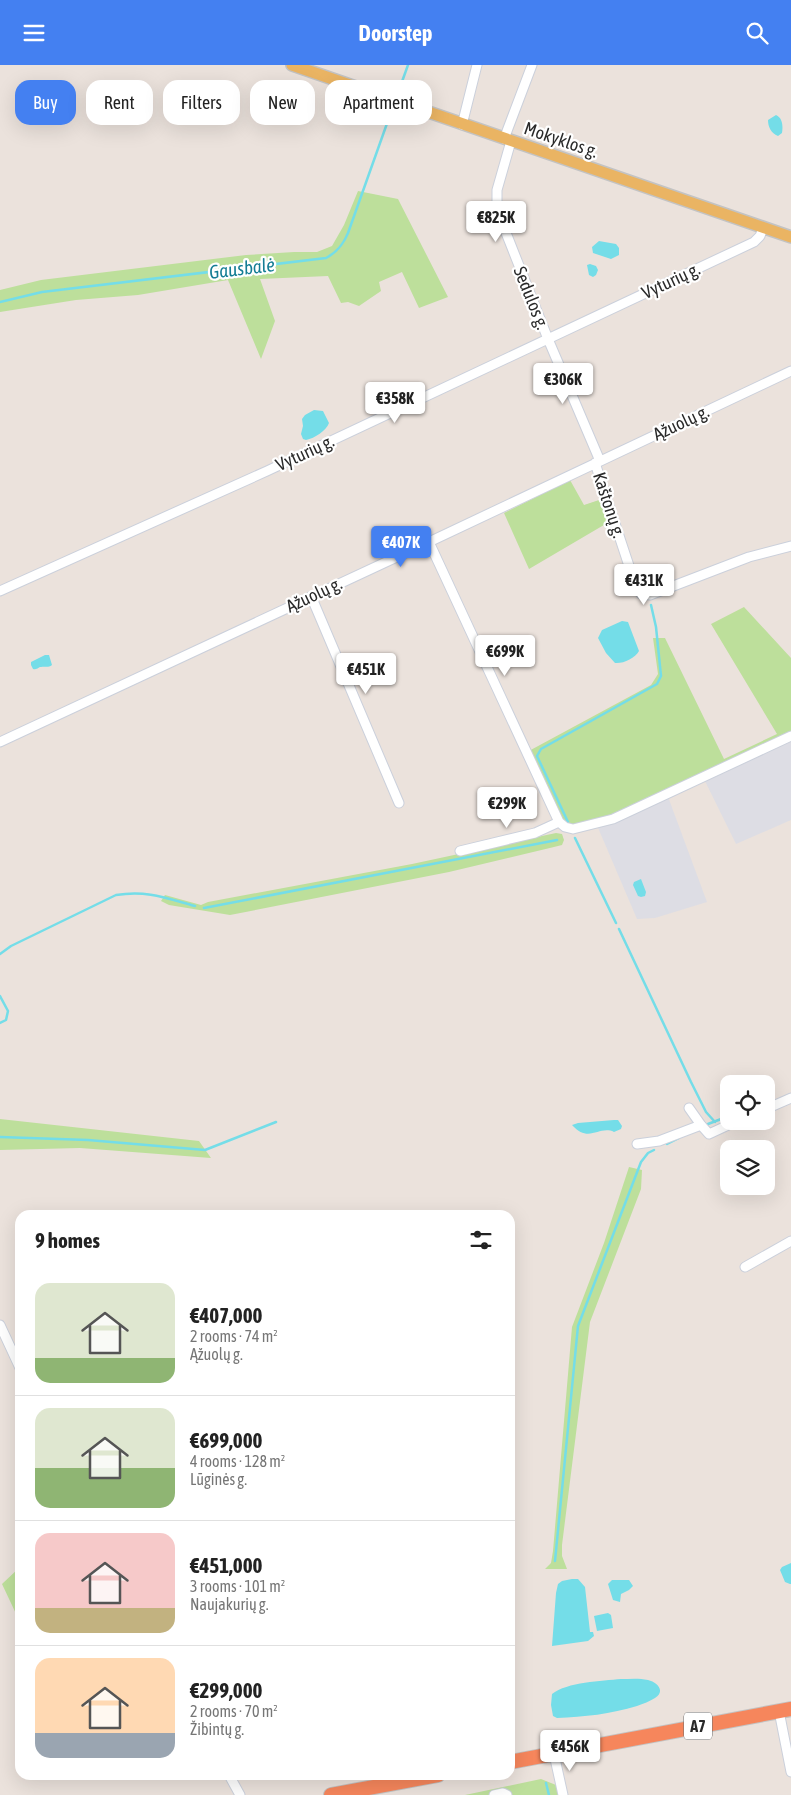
<!DOCTYPE html>
<html lang="en">
<head>
<meta charset="utf-8">
<style>
  :root { --surface:#fff; --page:#f2f2f2; --text:#222; --muted:#767676; --line:#e0e0e0; --accent:#4480f1 }
  body { margin:0; font-family:"Asap Condensed",sans-serif; background:var(--page); color:var(--text); height:100vh; display:flex; flex-direction:column; font-size:19px; white-space:nowrap }
  * { box-sizing:border-box; margin:0 }
  p { font-size:16px; color:var(--muted) }
  .icon { flex:none; width:28px; height:28px; fill:none; stroke:currentColor; stroke-width:2; stroke-linecap:round; stroke-linejoin:round }
  .map { position:relative; flex:1; overflow:hidden }
  .panel { position:absolute; left:15px; top:1145px; width:500px; height:570px; display:flex; flex-direction:column; background:var(--surface); border-radius:15px; box-shadow:0 5px 20px #0002 }
  .panel>* { flex:none }
  .hud { position:absolute; left:15px; top:15px; width:500px; height:45px; display:flex; gap:10px }
  .fabs { position:absolute; left:720px; top:1010px; display:grid; gap:10px }
  .fabs a { display:grid; place-items:center; width:55px; height:55px; border-radius:10px; background:var(--surface); box-shadow:0 5px 20px #0002; font-size:25px }
  .price { position:absolute; translate:-50% -42px; padding:0 11px; border-radius:5px; background:#fff; color:#222; font-size:16px; line-height:32px; filter:drop-shadow(0 1px 2px #0008) }
  .price::after { content:''; position:absolute; left:50%; top:30px; width:15px; height:11px; margin-left:-8px; background:inherit; clip-path:polygon(0 0,100% 0,50% 100%) }
  .price.current { background:var(--accent); color:#fff }
  ul { padding:0; list-style:none }
  li { display:flex; align-items:center; gap:15px; height:125px; padding:0 20px }
  li+li { border-top:1px solid var(--line) }
  li span { display:grid; place-items:center; flex:none; width:140px; height:100px; border-radius:15px; color:#555 }
  li>.icon { margin-inline-start:auto }
  span .icon { width:60px; height:60px; fill:#fffc; stroke-width:1 }
  li b { font-size:21px }
  h2 { display:flex; justify-content:space-between; align-items:center; height:60px; padding:0 20px; font-size:21px }
  .chip { padding:0 18px; border-radius:15px; background:var(--surface); box-shadow:0 5px 20px #0002; font-size:18px; line-height:45px }
  .chip.current { background:var(--accent); color:#fff }
  header { display:flex; justify-content:space-between; align-items:center; height:65px; padding:0 20px; background:var(--accent); color:#fff; font-size:22px; font-weight:700 }
  .map>svg:first-child { display:block }
</style>
</head>
<body>
<header><svg class="icon" aria-label="menu" viewBox="0 0 24 24"><path d="M4 6h16M4 12h16M4 18h16"/></svg>Doorstep<svg class="icon" aria-label="search" viewBox="0 0 24 24"><circle cx="10" cy="10" r="6"/><path d="M15 15l6 6"/></svg></header>
<div class="map">
<svg width="791" height="1730" viewBox="0 0 791 1730">
  <rect width="100%" height="100%" fill="#ebe2dc"/>
  <path fill="#dddde4" d="M791 671V755L736 779 703 712Z
    M667 729 707 837 655 853 637 854 596 758Z"/>
  <path fill="#bddf9b" d="M358 126 398 134 448 232 419 243 402 207 379 217 381 226 359 241 348 237 341 238 328 211 260 214 275 256 261 294 228 215 138 230 76 235 0 247V225L41 215 246 190 294 187H317L332 181 344 160Z
    M570 415 584 440 602 434 609 457 529 504 504 448Z
    M744 542 791 593V671L613 754 565 762 527 687 651 620 658 609 653 573H665L724 694 777 669 711 559Z
    M556 768 562 769 564 775 562 780 554 782 449 807 230 850 169 840 161 836 165 830 201 840 208 837 412 799Z
    M0 1054 199 1076 211 1093 80 1083 0 1085Z
    M629 1102 642 1105 641 1124 590 1257 562 1480V1491L567 1504H545L551 1498 553 1486 572 1262 604 1178Z
    M20 1502V1552L18 1553 2 1519Z
    M541 1714 556 1720 564 1730H465Z"/>
  <path fill="#74dde8" d="M776 50C783 53 783 62 782 68L778 71C771 68 768 62 768 55Z
    M599 176 616 179 619 183V190L611 194 593 188 592 182Z
    M590 199 596 201 598 205 596 210 593 212 589 210 587 200Z
    M314 345 323 346 329 358C326 366 315 373 306 375L303 374 301 369 303 361 302 354 305 350Z
    M622 556 628 557 639 586C635 593 623 599 615 598L606 588 598 573 602 565Z
    M45 590H49L52 600C48 603 46 601 41 602 38 602 38 605 33 604L31 600V597Z
    M641 814 646 827 645 831 641 832 638 831 633 820 634 817Z
    M614 1055H618L622 1061 621 1064 614 1067C599 1060 589 1079 572 1060L578 1058Z
    M791 1498V1519H790L785 1517 780 1505 782 1502Z
    M572 1514H578L585 1522 590 1567H593L594 1571 588 1576 552 1581 556 1528 558 1519 562 1516Z
    M612 1515H629L633 1521 629 1525 621 1529 620 1537 613 1535 608 1519Z
    M608 1548 611 1550 613 1563 597 1566 594 1551Z
    M621 1614C630 1614 639 1613 648 1615 657 1617 666 1626 655 1633 650 1636 643 1639 637 1641 611 1649 584 1652 557 1653L553 1651 551 1640 552 1629C567 1617 602 1616 621 1614Z"/>
  <g fill="none" stroke-linecap="round" stroke-linejoin="round">
    <path stroke="#74dde8" stroke-width="2.5" d="M399 25 408 0
      M0 237 42 227 326 193C337 187 343 180 348 168L390 50
      M568 757 537 691 541 684 657 619 661 611 656 562 651 540
      M575 773 616 858
      M204 843 557 775
      M619 864 691 1017 706 1047 715 1057
      M0 889 11 881 116 830C147 825 166 833 195 841
      M0 931 8 946 6 955 0 958
      M766 1034 769 1033
      M708 1059 729 1051
      M0 1072 88 1075 205 1085 276 1057
      M667 1079 679 1073
      M555 1496 578 1261 641 1097 648 1088 654 1085
      M546 1718 549 1730"/>
    <defs>
      <path id="minor" d="M462 60 477 0
        M504 74 532 0
        M511 76 497 125V145L548 274 600 396
        M595 398 636 522 641 529 650 530 749 492 791 481
        M429 477 559 757 565 762 573 764 613 754 791 671
        M0 526 267 406 754 177 760 171 763 163
        M311 531 399 738
        M0 677 429 477 791 306
        M460 786 535 768 559 757
        M689 1043 701 1060 709 1069 737 1056
        M766 1044 791 1033
        M637 1079 659 1076 701 1060
        M745 1202 791 1176
        M0 1260 20 1303
        M779 1646 791 1707
        M554 1689 563 1730
        M229 1710 240 1730
        M494 1730 503 1728 507 1730"/>
      <path id="major" d="M292 0 791 172"/>
      <path id="highway" d="M510 1697 791 1644
        M331 1730 438 1710"/>
    </defs>
    <use href="#minor" stroke="#cbd0db" stroke-width="11"/>
    <use href="#major" stroke="#c3c3c3" stroke-width="14"/>
    <use href="#highway" stroke="#c3c3c3" stroke-width="16"/>
    <use href="#minor" stroke="#fff" stroke-width="9"/>
    <use href="#major" stroke="#eab463" stroke-width="11"/>
    <use href="#highway" stroke="#f6865c" stroke-width="14"/>
  </g>
  <g text-anchor="middle" stroke-width="4.5" stroke-linejoin="round" paint-order="stroke">
    <rect fill="#fff" stroke="#6a6a6a" stroke-width="1" x="684" y="1647.5" width="28" height="27" rx="4"/>
    <g font-size="16" font-weight="bold" fill="#2a2a2a">
      <text x="698" y="1667">A7</text>
    </g>
    <g font-size="18" fill="#2a2a2a" stroke="#fff">
      <text transform="translate(561 75) rotate(19)" y="6">Mokyklos g.</text>
      <text transform="translate(671 216) rotate(-25)" y="6">Vyturių g.</text>
      <text transform="translate(531 233) rotate(68)" y="6">Sedulos g.</text>
      <text transform="translate(681 358) rotate(-25)" y="6">Ąžuolų g.</text>
      <text transform="translate(305 388) rotate(-25)" y="6">Vyturių g.</text>
      <text transform="translate(609 440) rotate(72)" y="6">Kaštonų g.</text>
      <text transform="translate(314 530) rotate(-25)" y="6">Ąžuolų g.</text>
    </g>
    <g font-size="19" font-style="italic" fill="#147d94" stroke="#fff">
      <text transform="translate(242 203) rotate(-7)" y="7">Gausbalė</text>
    </g>
  </g>
</svg>
<div class="fabs">
<a><svg class="icon" aria-label="locate" viewBox="0 0 24 24"><circle cx="12" cy="12" r="6"/><path d="M12 2v4M12 18v4M2 12h4M18 12h4"/></svg></a>
<a><svg class="icon" aria-label="layers" viewBox="0 0 24 24"><path d="M12 4l9 5-9 5-9-5zM3 14l9 5 9-5"/></svg></a>
</div>
<b class="price" style="left:496px;top:178px">€825K</b>
<b class="price" style="left:563px;top:340px">€306K</b>
<b class="price" style="left:395px;top:359px">€358K</b>
<b class="price current" style="left:401px;top:503px">€407K</b>
<b class="price" style="left:644px;top:541px">€431K</b>
<b class="price" style="left:505px;top:612px">€699K</b>
<b class="price" style="left:366px;top:630px">€451K</b>
<b class="price" style="left:507px;top:764px">€299K</b>
<b class="price" style="left:570px;top:1707px">€456K</b>
<div class="hud">
<a class="chip current">Buy</a>
<a class="chip">Rent</a>
<a class="chip">Filters</a>
<a class="chip">New</a>
<a class="chip">Apartment</a>
</div>
<section class="panel">
<h2>9 homes<svg class="icon" aria-label="filters" viewBox="0 0 24 24"><path d="M4 7h16M4 17h16"/><circle cx="9" cy="7" r="2"/><circle cx="15" cy="17" r="2"/></svg></h2>
<ul>
<li><span style="background:linear-gradient(#dfe7d0 75%,#8fb573 0)"><svg class="icon" aria-label="home" viewBox="0 0 24 24"><path d="M3 11l9-7 9 7M6 9v11h12V9"/></svg></span><div><b>€407,000</b><p>2 rooms · 74 m²</p><p>Ąžuolų g.</p></div></li>
<li><span style="background:linear-gradient(#dfe7d0 60%,#8fb573 0)"><svg class="icon" aria-label="home" viewBox="0 0 24 24"><path d="M3 11l9-7 9 7M6 9v11h12V9"/></svg></span><div><b>€699,000</b><p>4 rooms · 128 m²</p><p>Lūginės g.</p></div></li>
<li><span style="background:linear-gradient(#f6c9c9 75%,#c2b280 0)"><svg class="icon" aria-label="home" viewBox="0 0 24 24"><path d="M3 11l9-7 9 7M6 9v11h12V9"/></svg></span><div><b>€451,000</b><p>3 rooms · 101 m²</p><p>Naujakurių g.</p></div></li>
<li><span style="background:linear-gradient(#ffd9b3 75%,#9aa5b1 0)"><svg class="icon" aria-label="home" viewBox="0 0 24 24"><path d="M3 11l9-7 9 7M6 9v11h12V9"/></svg></span><div><b>€299,000</b><p>2 rooms · 70 m²</p><p>Žibintų g.</p></div></li>
</ul>
</section>
</div>
</body>
</html>
